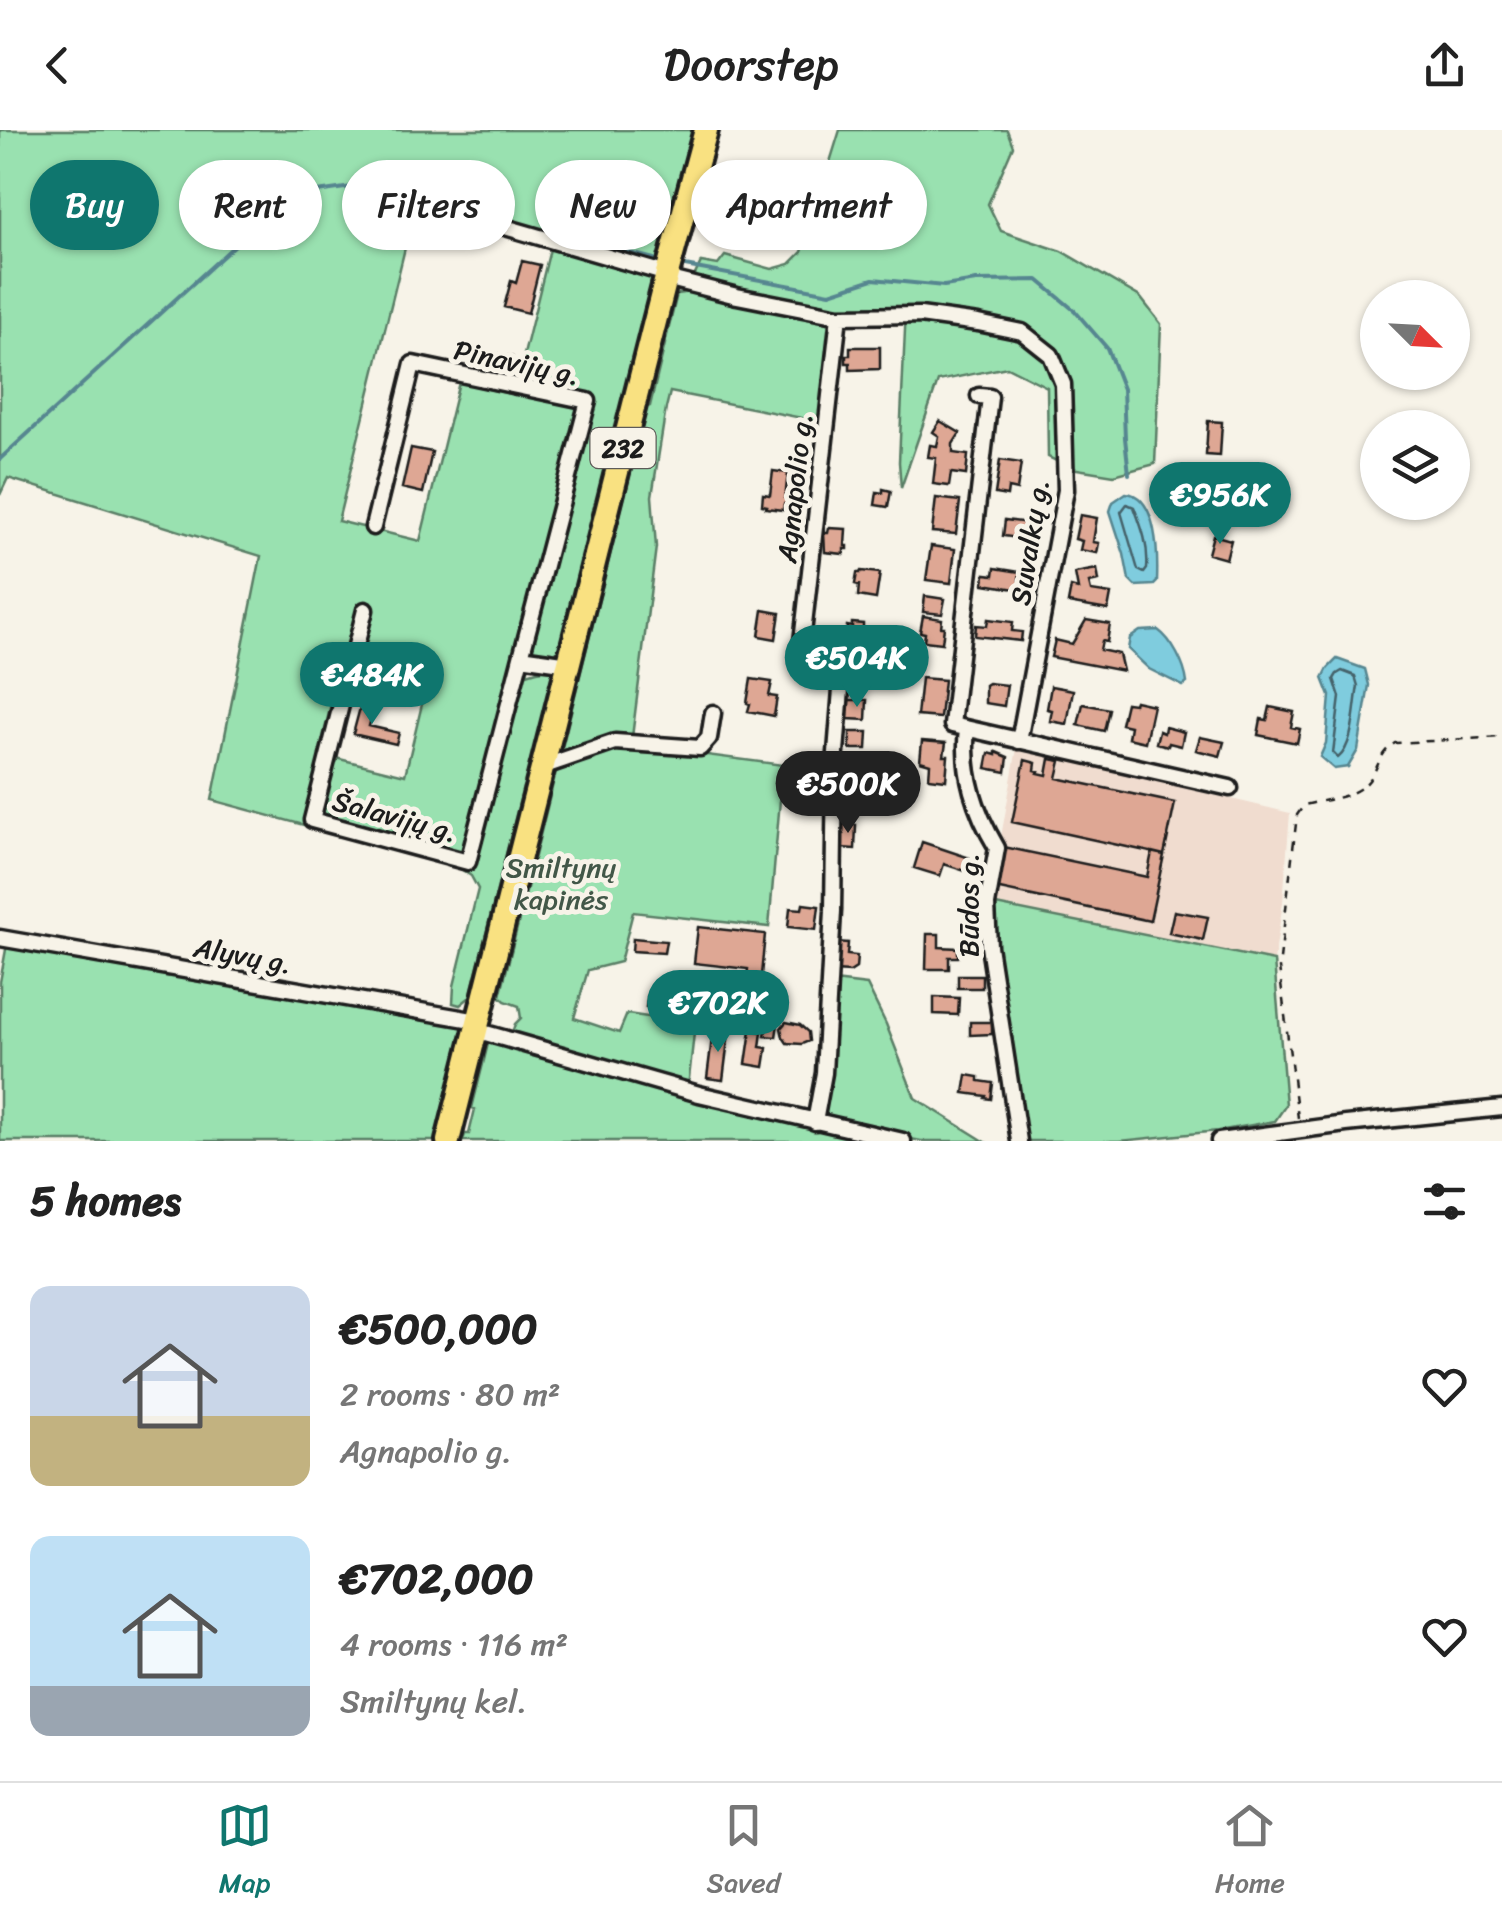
<!DOCTYPE html>
<html lang="en">
<head>
<meta charset="utf-8">
<style>
  :root { --surface:#fff; --page:#f6f6f6; --text:#222; --muted:#767676; --line:#e0e0e0; --accent:#0f766e }
  body { margin:0; font-family:Sriracha,sans-serif; background:var(--page); color:var(--text); height:100vh; display:flex; flex-direction:column; font-size:38px; white-space:nowrap }
  * { box-sizing:border-box; margin:0 }
  p { font-size:32px; color:var(--muted) }
  .icon { flex:none; width:55px; height:55px; fill:none; stroke:currentColor; stroke-width:2; stroke-linecap:round; stroke-linejoin:round }
  .map { position:relative; height:1011px; overflow:hidden }
  .panel { display:flex; flex-direction:column; background:var(--surface); flex:1 }
  .panel>* { flex:none }
  .guide { position:absolute; left:30px; top:30px; width:1000px; height:90px; display:flex; gap:20px }
  .needle { width:65px; rotate:114deg }
  .controls { position:absolute; left:1360px; top:150px; display:grid; gap:20px }
  .controls a { display:grid; place-items:center; width:110px; height:110px; border-radius:50%; background:var(--surface); box-shadow:0 2px 8px #0004; font-size:50px }
  .price { position:absolute; translate:-50% -85px; padding:0 22px; border-radius:35px; background:var(--accent); color:#fff; font-size:32px; line-height:65px; filter:drop-shadow(0 2px 5px #0008) }
  .price::after { content:''; position:absolute; left:50%; top:60px; width:30px; height:22px; margin-left:-15px; background:inherit; clip-path:polygon(0 0,100% 0,50% 100%) }
  .price.selected { background:#222; color:#fff }
  ul { padding:0; list-style:none }
  li { display:flex; align-items:center; gap:30px; height:250px; padding:0 30px }
  li span { display:grid; place-items:center; flex:none; width:280px; height:200px; border-radius:20px; color:#555 }
  li>.icon { margin-inline-start:auto }
  span .icon { width:120px; height:120px; fill:#fffc; stroke-width:1 }
  li b { font-size:42px }
  h2 { display:flex; justify-content:space-between; align-items:center; height:120px; padding:0 30px; font-size:42px }
  .tag { padding:0 35px; border-radius:45px; background:var(--surface); box-shadow:0 2px 8px #0004; font-size:35px; line-height:90px }
  .tag.selected { background:var(--accent); color:#fff }
  header { display:flex; justify-content:space-between; align-items:center; height:130px; padding:0 30px; background:var(--surface); font-size:45px; font-weight:600 }
  .dock { display:flex; justify-content:space-around; align-items:center; height:140px; border-top:2px solid var(--line); background:var(--surface); font-size:28px; color:var(--muted) }
  .dock a { display:grid; justify-items:center; gap:5px }
  .dock .selected { color:var(--accent) }
  .map>svg:first-child { display:block }
</style>
</head>
<body>
<header><svg class="icon" aria-label="back" viewBox="0 0 24 24"><path d="M15 5l-7 7 7 7"/></svg>Doorstep<svg class="icon" aria-label="share" viewBox="0 0 24 24"><path d="M12 15V3M7 8l5-5 5 5M5 13v7h14v-7"/></svg></header>
<div class="map">
<svg width="1502" height="1011" viewBox="0 0 1502 1011">
  <rect width="100%" height="100%" fill="#f7f3e8"/>
  <filter id="ink" filterUnits="userSpaceOnUse"><feTurbulence type="fractalNoise" baseFrequency=".01" numOctaves="2"/><feDisplacementMap in="SourceGraphic" scale="20" xChannelSelector="R" yChannelSelector="G"/><feConvolveMatrix kernelMatrix="1 2 1 2 8 2 1 2 1" color-interpolation-filters="sRGB"/></filter>
  <g filter="url(#ink)">
    <path fill="#f0dccf" d="M1017 618 1290 683 1283 772 1274 831 991 774 999 718Z"/>
    <path fill="#99e1b0" stroke="#5a7e66" stroke-width="2.5" fill-rule="evenodd" d="M0 0H698L637 221 561 517 554 524 533 520 527 544C539 540 548 538 559 544L532 643 523 657 470 867 460 875 453 873 454 856 478 759 471 746 458 737 212 670 261 426 8 348 0 365ZM416 73 553 107 514 265 459 252 420 411 338 391ZM338 545 424 566 405 645 319 624Z
      M840 0H1007L1013 16 988 74 1001 101 1061 121 1140 167 1161 194 1155 334 1114 345 1071 338 1048 327 1047 257 1007 237 938 251 901 358 899 332 906 178 841 180 737 161 693 149 701 132 718 135 725 126 772 139 790 134 802 122Z
      M690 162 835 191 822 292 670 262 666 278 652 366 656 417 631 615 783 635 769 797 633 782 620 832 588 840 574 888 619 903 627 884 695 894 688 958 511 906 515 894 521 888 519 876 505 871 500 866 647 277 650 276 677 164Z
      M991 774 1274 831 1286 975 1275 991 1218 1001 1120 1011H1025L1019 989Z
      M7 814 462 893 466 899 440 1011H0V852Z
      M834 851 867 855 886 894 915 968 984 1011H921L822 991 830 951Z
      M489 910 882 1011H463L465 1004H469L475 979 472 978Z"/>
    <path fill="#7fccde" stroke="#578690" stroke-width="2.5" d="M1126 363C1158 366 1158 427 1157 452L1154 455 1135 456 1129 450 1124 424 1110 381 1113 372Z
      M1158 500C1172 510 1185 535 1187 553L1183 556 1149 539 1128 519 1130 508 1140 501Z
      M1337 529 1365 539 1369 555 1358 620 1348 637 1334 639 1320 627 1326 613 1330 566 1323 548 1328 538Z"/>
    <g fill="none" stroke-linecap="round" stroke-linejoin="round">
      <path stroke="#44626a" stroke-width="2.5" d="M1127 374 1134 377C1142 398 1149 416 1147 439L1144 443 1138 440 1121 382Z
        M1342 541 1355 546 1358 556C1354 577 1354 616 1338 628L1333 623 1340 567 1334 549 1337 544Z"/>
      <path stroke="#578690" stroke-width="4" d="M523 95 654 129
        M685 136 830 163 873 149 944 156 976 151 1038 150 1075 181 1107 218 1123 259 1125 308 1129 344
        M0 329 289 66 366 55 509 91"/>
    </g>
    <path fill="#dea794" stroke="#1c1c1c" stroke-width="2.5" d="M522 131 540 135 528 183 504 177 511 151 516 153Z
      M850 217H880V239L850 240V233H846V225H850Z
      M496 223 512 227 509 241 493 238Z
      M940 291 960 303 953 314V323L968 325 966 345 951 343 949 356 933 354 936 328 928 327 930 315 937 316 939 306 933 302Z
      M1208 291 1222 292 1220 326 1206 325Z
      M411 318 432 322 423 363 402 358Z
      M1000 330 1021 333 1017 360 1008 358 1007 366 995 364Z
      M773 341 788 343 785 368H788L787 374H784L783 380 766 378 767 376 762 375 763 364 770 365Z
      M883 359 891 361 888 377 875 375 877 362 883 363Z
      M936 368 960 371 956 404 932 402Z
      M1080 385 1097 388 1093 412 1099 413 1097 423 1080 420 1082 411 1075 409Z
      M1005 390 1029 393 1027 409 1003 406Z
      M829 398 846 399 845 416H848V419H844V424L825 422 824 403H828Z
      M1213 405 1231 410 1226 429 1208 424Z
      M931 416 955 419 951 453 926 450Z
      M995 438 1020 442 1019 450 1029 451 1028 461 984 454 985 444 994 445Z
      M1097 439 1099 451 1089 453 1091 461 1111 464 1108 480 1068 473 1071 457 1078 459 1075 443Z
      M861 441 880 443 876 469 858 466 859 455 855 454 857 443H860Z
      M925 466 945 469 942 484 923 482Z
      M763 480 780 483 776 509 759 506Z
      M923 486 942 489 941 497H944L942 513 924 511 925 503 920 502Z
      M988 489 1013 492 1012 501 1022 502 1021 511 975 506 976 495 987 496Z
      M1086 490 1110 494 1107 512 1102 511 1100 520 1119 524 1123 541 1051 527 1055 510 1072 514Z
      M852 493 863 494V499L872 500 870 516 845 513 847 496 852 497Z
      M878 506 892 507 891 520 877 519Z
      M921 548 944 550 940 588 917 586Z
      M751 549 772 552 769 566 777 567 774 586 748 581 750 574 747 573Z
      M988 553 1007 555 1004 576 985 573V555Z
      M1051 556 1073 560 1067 594 1050 591 1052 580 1047 579Z
      M848 570H867L866 590 848 589Z
      M1135 571 1153 575 1145 612 1128 608 1130 596 1121 594 1126 573 1134 574Z
      M361 574 374 578 369 596 399 603 396 614 353 604Z
      M1083 574 1109 579 1104 601 1078 595Z
      M1270 577 1294 582 1291 597 1300 599 1297 613 1258 605 1261 589 1267 590Z
      M1165 597 1184 602 1181 616 1169 613 1168 616 1156 613 1159 601 1164 603Z
      M850 602H868L867 619H850Z
      M1200 607 1224 612 1220 626 1196 620Z
      M922 611 946 613 944 626H948L946 650 929 648 930 634 920 631Z
      M996 622 1008 627 1006 642 986 638 989 623 996 625Z
      M1050 629 1061 631 1057 648 1175 673 1164 725 1012 692 1025 630 1036 633 1035 640 1039 641 1038 643 1047 645Z
      M849 658 875 660 874 679 847 677Z
      M842 694 856 695 855 719 841 718Z
      M922 712 970 728 965 741 944 734 940 746 914 738Z
      M1004 717 1147 747 1152 722 1164 725 1150 791 995 758Z
      M803 774 819 776 816 800 788 797 790 778 802 779Z
      M1174 781 1208 787 1203 810 1169 803Z
      M698 797 765 804 759 866 745 865 748 839 694 833Z
      M927 804H939V817L958 818V827H949V839H926Z
      M633 808 666 811 664 823 632 821Z
      M836 812 848 813 847 825 857 826 856 838 850 842 834 841Z
      M958 845H982V858H958Z
      M720 848 742 850 740 868 737 867 733 902 713 900Z
      M648 863 695 868 693 882 646 877Z
      M934 867 959 868 958 885 934 884Z
      M768 885 779 887 776 907 765 906Z
      M786 892 800 895 808 902 809 911 802 914 787 913 783 907 781 898Z
      M970 892H992V904L970 905Z
      M713 900 729 902 723 950 707 948Z
      M751 900 762 902 760 917 767 918 764 937 746 934Z
      M967 945 979 947V951L993 953 991 969 985 968 986 966 964 963Z"/>
    <g fill="none" stroke-linecap="round" stroke-linejoin="round">
      <defs>
        <path id="minor" d="M505 97 667 144
          M666 148 737 166 839 186 920 185 978 193 1022 202 1051 225 1063 254 1066 360 1019 611
          M979 266 990 267 952 595 1230 658
          M373 397 413 234 588 271 521 527 569 534
          M365 480 312 690 468 732 521 527
          M967 599C962 643 975 681 997 718L987 775 989 816 1019 1011
          M542 637 615 612 700 618 709 608 713 583
          M0 808 478 891
          M475 900 699 964 903 1011
          M815 992 824 943 833 781 835 635 842 547 839 540 805 522 802 512 839 186
          M1219 1011 1346 994 1502 978"/>
        <path id="primary" d="M448 1011 667 144 706 0"/>
      </defs>
      <use href="#minor" stroke="#1c1c1c" stroke-width="21"/>
      <use href="#primary" stroke="#1c1c1c" stroke-width="30"/>
      <path stroke="#1c1c1c" stroke-width="2.5" stroke-dasharray="8 8" stroke-linecap="butt" d="M1298 988 1279 838 1297 685 1304 675C1327 669 1359 668 1372 646 1380 632 1381 622 1395 613L1502 607"/>
      <use href="#minor" stroke="#f7f3e8" stroke-width="14"/>
      <use href="#primary" stroke="#f9e181" stroke-width="22"/>
    </g>
  </g>
  <g text-anchor="middle" stroke-width="10" stroke-linejoin="round" paint-order="stroke">
    <rect fill="#f7f3e8" stroke="#5e5c59" stroke-width="2.5" x="590.5" y="298" width="65" height="40" rx="8"/>
    <g font-size="25" font-weight="bold" fill="#1c1c1c">
      <text x="623" y="327">232</text>
    </g>
    <g font-size="28" fill="#1c1c1c" stroke="#f7f3e8">
      <text transform="translate(517 232) rotate(12)" y="10">Pinavijų g.</text>
      <text transform="translate(794 358) rotate(-84)" y="10">Agnapolio g.</text>
      <text transform="translate(1029 412) rotate(-81)" y="10">Suvalkų g.</text>
      <text transform="translate(395 686) rotate(15)" y="10">Šalavijų g.</text>
      <text transform="translate(968 775) rotate(-90)" y="10">Būdos g.</text>
      <text transform="translate(243 825) rotate(10)" y="10">Alyvų g.</text>
    </g>
    <g font-size="28" fill="#425748" stroke="#f7f3e8">
      <text x="561" y="747">Smiltynų<tspan x="561" dy="32">kapinės</tspan></text>
    </g>
  </g>
</svg>
<div class="controls">
<a><svg class="needle" viewBox="-14 -14 28 28"><path d="M0-13l5 13h-10z" fill="#e53935"/><path d="M0 13l5-13h-10z" fill="#767676"/></svg></a>
<a><svg class="icon" aria-label="layers" viewBox="0 0 24 24"><path d="M12 4l9 5-9 5-9-5zM3 14l9 5 9-5"/></svg></a>
</div>
<b class="price" style="left:1220px;top:417px">€956K</b>
<b class="price" style="left:857px;top:580px">€504K</b>
<b class="price" style="left:372px;top:597px">€484K</b>
<b class="price selected" style="left:848px;top:706px">€500K</b>
<b class="price" style="left:718px;top:925px">€702K</b>
<div class="guide">
<a class="tag selected">Buy</a>
<a class="tag">Rent</a>
<a class="tag">Filters</a>
<a class="tag">New</a>
<a class="tag">Apartment</a>
</div>
</div>
<section class="panel">
<h2>5 homes<svg class="icon" aria-label="filters" viewBox="0 0 24 24"><path d="M4 7h16M4 17h16"/><circle cx="9" cy="7" r="2"/><circle cx="15" cy="17" r="2"/></svg></h2>
<ul>
<li><span style="background:linear-gradient(#c9d6e8 65%,#c2b280 0)"><svg class="icon" aria-label="home" viewBox="0 0 24 24"><path d="M3 11l9-7 9 7M6 9v11h12V9"/></svg></span><div><b>€500,000</b><p>2 rooms · 80 m²</p><p>Agnapolio g.</p></div><svg class="icon" aria-label="heart" viewBox="0 0 24 24"><path d="M12 20l-8-8c-3-5 5-10 8-4 3-6 11-1 8 4z"/></svg></li>
<li><span style="background:linear-gradient(#bfe0f5 75%,#9aa5b1 0)"><svg class="icon" aria-label="home" viewBox="0 0 24 24"><path d="M3 11l9-7 9 7M6 9v11h12V9"/></svg></span><div><b>€702,000</b><p>4 rooms · 116 m²</p><p>Smiltynų kel.</p></div><svg class="icon" aria-label="heart" viewBox="0 0 24 24"><path d="M12 20l-8-8c-3-5 5-10 8-4 3-6 11-1 8 4z"/></svg></li>
</ul>
</section>
<nav class="dock">
<a class="selected"><svg class="icon" aria-label="map" viewBox="0 0 24 24"><path d="M3 6l6-2 6 2 6-2v14l-6 2-6-2-6 2zM9 4v14M15 6v14"/></svg>Map</a>
<a><svg class="icon" aria-label="saved" viewBox="0 0 24 24"><path d="M7 4h10v16l-5-4-5 4z"/></svg>Saved</a>
<a><svg class="icon" aria-label="home" viewBox="0 0 24 24"><path d="M3 11l9-7 9 7M6 9v11h12V9"/></svg>Home</a>
</nav>
</body>
</html>
